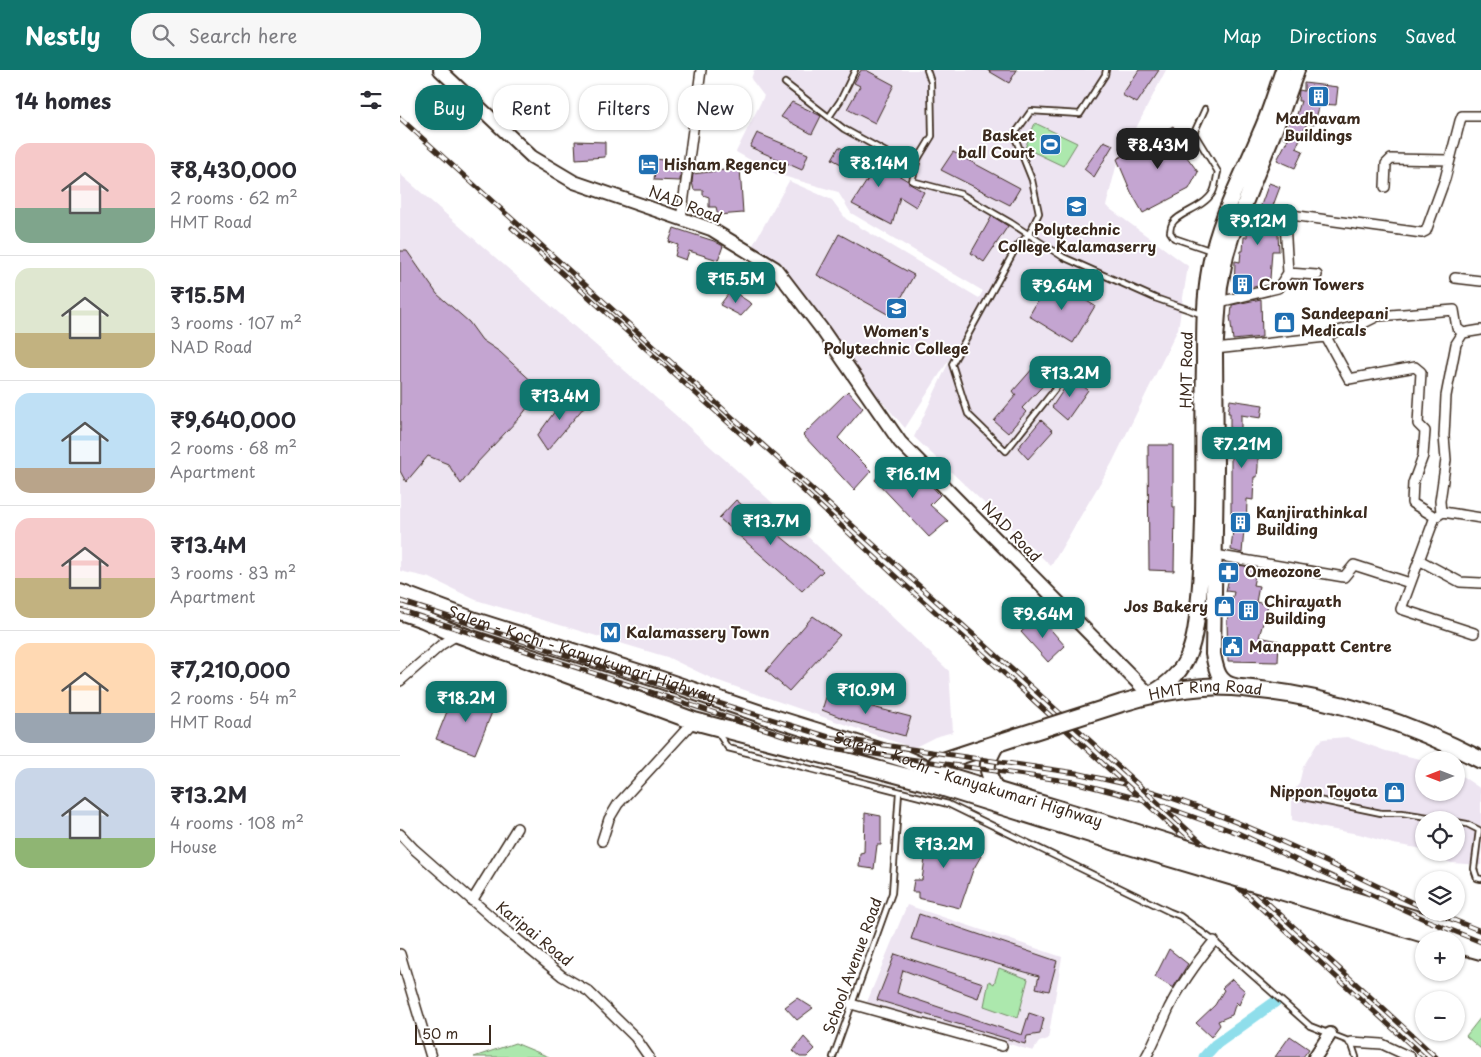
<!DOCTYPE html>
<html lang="en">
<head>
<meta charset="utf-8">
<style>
  :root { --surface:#fff; --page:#f7f7f7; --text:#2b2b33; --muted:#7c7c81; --line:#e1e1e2; --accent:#0f766e }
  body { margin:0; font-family:"Playpen Sans",sans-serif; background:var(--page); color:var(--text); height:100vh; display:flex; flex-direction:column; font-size:19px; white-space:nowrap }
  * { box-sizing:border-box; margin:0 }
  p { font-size:16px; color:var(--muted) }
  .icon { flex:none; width:28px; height:28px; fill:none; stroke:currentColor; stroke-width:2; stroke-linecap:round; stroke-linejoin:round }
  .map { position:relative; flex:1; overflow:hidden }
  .panel { display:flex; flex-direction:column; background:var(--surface); width:400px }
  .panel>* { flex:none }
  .top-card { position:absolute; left:15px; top:15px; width:475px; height:45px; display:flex; gap:10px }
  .needle { width:32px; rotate:270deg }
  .tools { position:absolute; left:1015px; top:681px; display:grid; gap:10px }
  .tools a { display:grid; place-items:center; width:50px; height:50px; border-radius:50%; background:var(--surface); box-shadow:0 1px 4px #0004; font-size:25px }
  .scale { position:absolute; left:15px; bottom:12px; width:76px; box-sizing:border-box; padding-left:5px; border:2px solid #3b2a1e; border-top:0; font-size:14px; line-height:18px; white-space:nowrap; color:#3b2a1e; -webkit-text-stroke:4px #fff; paint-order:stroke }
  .price { position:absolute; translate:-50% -42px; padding:0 11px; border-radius:10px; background:var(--accent); color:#fff; font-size:16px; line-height:32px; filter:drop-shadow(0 1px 2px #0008) }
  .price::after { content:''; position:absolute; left:50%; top:30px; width:15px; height:11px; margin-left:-8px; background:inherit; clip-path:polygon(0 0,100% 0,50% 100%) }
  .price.active { background:#222; color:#fff }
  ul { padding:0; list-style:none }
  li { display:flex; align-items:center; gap:15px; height:125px; padding:0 15px }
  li+li { border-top:1px solid var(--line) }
  li span { display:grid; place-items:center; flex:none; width:140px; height:100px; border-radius:15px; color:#555 }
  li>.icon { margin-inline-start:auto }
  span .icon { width:60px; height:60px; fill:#fffc; stroke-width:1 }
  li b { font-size:21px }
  h2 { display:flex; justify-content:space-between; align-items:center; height:60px; padding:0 15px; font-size:21px }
  .tag { padding:0 18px; border-radius:20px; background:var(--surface); box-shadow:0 1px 4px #0004; font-size:18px; line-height:45px }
  .tag.active { background:var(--accent); color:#fff }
  header { display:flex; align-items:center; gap:30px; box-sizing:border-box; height:70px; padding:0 25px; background:var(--accent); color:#fff }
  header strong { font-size:24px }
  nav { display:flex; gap:28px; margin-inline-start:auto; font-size:18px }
  .search { width:350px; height:45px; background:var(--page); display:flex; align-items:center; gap:12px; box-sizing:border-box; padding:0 18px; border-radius:20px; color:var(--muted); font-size:19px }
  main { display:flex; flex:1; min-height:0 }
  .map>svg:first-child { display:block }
</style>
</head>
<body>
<header>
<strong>Nestly</strong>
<div class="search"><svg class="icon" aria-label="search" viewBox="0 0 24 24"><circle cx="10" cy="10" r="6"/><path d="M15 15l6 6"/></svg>Search here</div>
<nav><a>Map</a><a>Directions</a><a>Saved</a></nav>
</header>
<main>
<section class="panel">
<h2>14 homes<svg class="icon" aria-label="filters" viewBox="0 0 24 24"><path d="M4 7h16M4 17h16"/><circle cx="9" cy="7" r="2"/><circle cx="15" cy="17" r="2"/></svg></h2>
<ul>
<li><span style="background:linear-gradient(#f6c9c9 65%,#7fa58c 0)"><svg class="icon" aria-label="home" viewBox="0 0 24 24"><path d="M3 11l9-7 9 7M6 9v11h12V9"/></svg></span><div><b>₹8,430,000</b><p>2 rooms · 62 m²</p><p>HMT Road</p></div></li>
<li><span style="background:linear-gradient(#dfe7d0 65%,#c2b280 0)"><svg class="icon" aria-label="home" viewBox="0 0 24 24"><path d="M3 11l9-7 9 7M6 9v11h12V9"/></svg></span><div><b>₹15.5M</b><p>3 rooms · 107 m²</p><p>NAD Road</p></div></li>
<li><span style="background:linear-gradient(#bfe0f5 75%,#b9a48a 0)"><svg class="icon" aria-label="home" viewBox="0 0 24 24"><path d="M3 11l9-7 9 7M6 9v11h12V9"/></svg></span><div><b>₹9,640,000</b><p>2 rooms · 68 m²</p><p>Apartment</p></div></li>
<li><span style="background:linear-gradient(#f6c9c9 60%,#c2b280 0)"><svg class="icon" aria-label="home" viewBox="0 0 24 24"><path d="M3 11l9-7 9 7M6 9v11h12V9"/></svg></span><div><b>₹13.4M</b><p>3 rooms · 83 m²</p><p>Apartment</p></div></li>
<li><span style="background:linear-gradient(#ffd9b3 70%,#9aa5b1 0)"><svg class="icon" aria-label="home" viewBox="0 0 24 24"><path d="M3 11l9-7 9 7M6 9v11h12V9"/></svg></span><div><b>₹7,210,000</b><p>2 rooms · 54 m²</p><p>HMT Road</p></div></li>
<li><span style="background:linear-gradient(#c9d6e8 70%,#8fb573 0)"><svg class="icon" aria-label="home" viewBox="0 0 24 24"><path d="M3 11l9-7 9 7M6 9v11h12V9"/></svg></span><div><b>₹13.2M</b><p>4 rooms · 108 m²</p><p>House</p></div></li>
</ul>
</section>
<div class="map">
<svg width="1081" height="987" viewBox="0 0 1081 987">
  <rect width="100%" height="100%" fill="#fff"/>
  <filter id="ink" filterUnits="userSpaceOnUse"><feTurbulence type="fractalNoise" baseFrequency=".02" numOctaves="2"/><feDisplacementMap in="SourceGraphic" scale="10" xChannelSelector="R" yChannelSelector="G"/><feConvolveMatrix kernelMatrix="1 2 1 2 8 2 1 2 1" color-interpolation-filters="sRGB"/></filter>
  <g filter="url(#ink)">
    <path fill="#ede4f1" d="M354 0H766L716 97 706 136 788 196 778 259 712 393 651 496 514 367 552 285 505 358 464 311 380 196 353 175 389 111 432 130 446 149 579 228 583 221 451 143 438 122 376 104 336 82 364 26 351 9Z
      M0 104 280 349 365 426 549 601 553 662 535 667 513 678 313 609 267 587 76 530 30 508 0 501Z
      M947 667 986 681 1024 690V722H1056V702L1081 719V795L1051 793 1030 783 1056 782V750H1024V779L993 774 959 764 923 758 892 750V731L895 719 899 714 903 697 917 674 923 669Z
      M507 835 662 887 648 969 639 972 633 981 467 932Z"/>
    <path fill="#ace8ad" stroke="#748966" d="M635 53 677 73 663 96 625 78Z
      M599 898 628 909 618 948 584 936 589 911 594 914Z
      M1081 947V979L1066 966Z
      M115 973 149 987H74Z"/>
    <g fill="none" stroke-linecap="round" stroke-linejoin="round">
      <path stroke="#8fdeeb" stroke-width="11" d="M804 987 815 975 875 932"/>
    </g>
    <path fill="#c4a5d1" stroke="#3b2a1e" d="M461 0H466L494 15 475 53 447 39 460 16 454 13Z
      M587 0H617L609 13Z
      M739 0H759L737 33 722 25Z
      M904 13 938 17 936 35 920 34 914 55 907 53 896 78 903 81 895 98 877 90 888 69 883 67 891 49 895 51 901 31H898L899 20 904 21Z
      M392 32 421 46 412 64 381 47Z
      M773 56 786 77 781 79 798 102 789 119 743 143 731 122 717 89Z
      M357 63 408 84 402 100 350 77Z
      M175 71 205 72V87L176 89Z
      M704 71 713 75 694 107 684 99Z
      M439 77 488 103 490 100 508 111 510 114 524 122 516 137 500 127 492 155 452 134 468 109 432 89Z
      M553 82 620 118 610 135 541 100Z
      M256 89 281 93 280 111 254 110Z
      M340 98 343 143 318 145 316 137H309V127L303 125V120H294L292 112 293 104Z
      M869 113 880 117 868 149H877L879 181H872L870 209 858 213V216L834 222 835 191 840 192 841 181H843L844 167H847V152L848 149H856Z
      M592 146 608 156 584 192 571 183Z
      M274 158 314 171 323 176 318 190 289 181 286 190 275 186 278 175 269 172Z
      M439 164 514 205 491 246 417 205Z
      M0 181H7L37 224 69 252 82 270 100 282 137 316 139 323 121 346 76 394 61 414 48 394 28 386 6 412 0 401Z
      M650 209 695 236 673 273 629 246Z
      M331 220 352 234 341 246 320 235Z
      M861 229 862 267 833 270 830 246H831L832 235Z
      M641 289 653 305 622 338 626 342 608 363 594 351 616 325 613 321Z
      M672 307 688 320 667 350 652 337Z
      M448 321 463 338 438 368 471 401 454 420 403 365Z
      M168 323 184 337 147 381 137 366Z
      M830 330 863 335 861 348 841 345V375H858V397L857 407H854L853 430 847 429 846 461 844 460 842 483 831 480 833 460H832L833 443H831V372H830V343H828Z
      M641 350 653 361 628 389 618 378Z
      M748 375H773V437H775L774 501 749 500Z
      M488 393 512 414 523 407 540 425 530 435 548 451 529 467 475 410Z
      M336 430 423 501 402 521 319 448Z
      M832 494 857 498 853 515 859 516 856 532 868 535 859 567 879 571 878 592 828 591 827 551 834 522 826 521Z
      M413 546 440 565 389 621 366 601Z
      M639 546 665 576 648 592 621 562Z
      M428 621 457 633 511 647 505 666 453 652 422 640Z
      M63 622 95 635 75 684 36 669 50 634 57 637Z
      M465 743 481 746V775H477L474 799 459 797 460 783 464 782Z
      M522 760 551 766 581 786 573 800 560 838 518 828V822H512L514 810H522L526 781 516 774 514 765Z
      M519 844 657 891 649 921 636 918 639 906 511 869Z
      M769 879 788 894 773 918 755 907Z
      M495 884 583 913 578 928 503 900 497 923 622 965 629 943 644 948 640 964 627 966 625 974 477 930Z
      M832 909 845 921 839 935 836 932 832 945 818 951 820 955 811 967 796 953 815 935 824 920 822 918Z
      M397 928 413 938 397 950 385 937Z
      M890 966 909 979 903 987H875Z
      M404 967 415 979 407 987H400L393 981Z"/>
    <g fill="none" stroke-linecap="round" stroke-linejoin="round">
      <defs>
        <path id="lane" d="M527 0 531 12 532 66 518 89 512 111 561 124 611 153 663 187 755 228 801 244
          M385 13 444 59 515 98
          M805 39 794 63 818 102C816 108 816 116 813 122 803 139 777 143 772 154 771 155 770 162 770 162L774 168 812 181
          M429 47 440 31 455 0
          M663 309 606 381 568 344 552 294 617 176 629 164 639 143 632 110 614 65 631 41 680 44 705 5 706 0
          M318 663 328 678 548 734 770 842 780 846 814 871 910 956 951 972 956 987
          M894 725 981 743H1002L1047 750
          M1056 752 1067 754 1079 760 1074 799 1077 808 1081 809
          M433 987 492 823 499 722"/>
        <path id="street" d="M985 117 986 94 991 89 1049 90
          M281 149 301 0
          M888 203 917 205
          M1055 208 1081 211
          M819 232 878 218 888 203 885 152 891 145 1022 163 1026 161 1045 109 1060 51 1062 46H1081
          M926 267 935 262 962 254 978 246 1054 240 1057 258 1063 263 1081 260
          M815 279 926 267 949 309 1015 297 1021 302 1018 354 1025 361 1023 386 1013 413 1012 433 1035 447 1001 539 1074 563
          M1041 443 1040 431 1046 390 1044 366 1046 326 1056 274 1063 263
          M1037 446 1043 442 1081 448
          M815 485 944 507 954 495 1010 513
          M1019 490 1060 512 1081 513
          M0 611 41 575 59 564
          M0 764 14 779 106 860 162 906 188 921 235 967 249 987
          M202 771 209 749 218 734 294 651
          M72 831 117 758
          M0 884 31 987
          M451 934 602 976
          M951 972 982 974 1010 987
          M746 987C755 971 761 955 769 938 781 914 797 892 814 871"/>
        <path id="secondary" d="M40 0 132 87 174 112 311 159 375 198 421 258 500 372 749 624
          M915 987 930 964"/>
        <path id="primary" d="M835 616C818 613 816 599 813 584L816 397 815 283 820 216 826 185 832 165 883 39 897 0
          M752 623C793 601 795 569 799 527 806 449 802 371 804 293 804 260 804 227 810 195 819 147 843 105 861 61 870 41 876 20 883 0
          M597 721C585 698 584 697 597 674"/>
        <g id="highway">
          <path id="s1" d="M0 523 75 551 261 610 367 646 505 689 535 702 718 757"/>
          <path d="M0 541 23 549 47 560 294 651 522 711 716 772"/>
          <path id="s2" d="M722 633C748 625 775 619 804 617 823 615 842 618 861 620 940 629 1011 654 1081 690"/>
          <path d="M535 702 537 693 619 666"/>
          <path d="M923 821 1081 869"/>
          <path d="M921 833 1044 870"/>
          <path d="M1056 874 1081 881"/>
        </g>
      </defs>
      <use href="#lane" stroke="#3b2a1e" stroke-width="8"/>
      <use href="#street" stroke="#3b2a1e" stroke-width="12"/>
      <use href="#secondary" stroke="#3b2a1e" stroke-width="16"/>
      <use href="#primary" stroke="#3b2a1e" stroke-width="18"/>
      <use href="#highway" stroke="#3b2a1e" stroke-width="20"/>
      <use href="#lane" stroke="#fff" stroke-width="4.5"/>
      <use href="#street" stroke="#fff" stroke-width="9"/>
      <use href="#secondary" stroke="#fff" stroke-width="12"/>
      <use href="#primary" stroke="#fff" stroke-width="14"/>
      <use href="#highway" stroke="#fff" stroke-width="16"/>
      <defs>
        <path id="rail" d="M0 48 615 602 1036 987
          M112 158 352 374
          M393 411 494 505 607 606 1024 987
          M0 531 202 597 429 667 676 703 725 714
          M0 540 383 665 431 678 674 712 739 729
          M747 720C842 749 934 796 1024 838
          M763 736 838 763 1026 850 1081 872
          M1034 842 1081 861"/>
      </defs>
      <use href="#rail" stroke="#3b2a1e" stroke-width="5"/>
      <use href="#rail" stroke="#fff" stroke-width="3" stroke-dasharray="9" stroke-linecap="butt"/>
      <defs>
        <path id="highway-bridge" d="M619 666 722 633
          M718 757 923 821
          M716 772 921 833"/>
      </defs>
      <use href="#highway-bridge" stroke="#3b2a1e" stroke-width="20" stroke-linecap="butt"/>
      <use href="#highway-bridge" stroke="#fff" stroke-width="16"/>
    </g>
  </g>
  <defs>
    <symbol id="building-square" viewBox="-11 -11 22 22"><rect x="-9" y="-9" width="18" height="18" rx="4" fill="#1f6fb2" stroke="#fff"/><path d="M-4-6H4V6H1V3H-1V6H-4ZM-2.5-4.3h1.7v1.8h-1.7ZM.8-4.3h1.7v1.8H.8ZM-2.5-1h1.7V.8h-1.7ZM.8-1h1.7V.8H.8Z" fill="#fff"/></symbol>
    <symbol id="stadium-square" viewBox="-11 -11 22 22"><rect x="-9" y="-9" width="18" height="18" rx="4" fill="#1f6fb2" stroke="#fff"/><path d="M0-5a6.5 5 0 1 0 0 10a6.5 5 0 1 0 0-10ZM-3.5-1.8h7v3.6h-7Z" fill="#fff"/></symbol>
    <symbol id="hotel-square" viewBox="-11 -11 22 22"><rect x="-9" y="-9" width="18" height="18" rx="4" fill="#1f6fb2" stroke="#fff"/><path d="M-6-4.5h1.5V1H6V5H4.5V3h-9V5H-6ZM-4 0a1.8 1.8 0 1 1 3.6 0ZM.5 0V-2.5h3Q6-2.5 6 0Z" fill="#fff"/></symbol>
    <symbol id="university-square" viewBox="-11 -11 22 22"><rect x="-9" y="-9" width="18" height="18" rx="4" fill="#1f6fb2" stroke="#fff"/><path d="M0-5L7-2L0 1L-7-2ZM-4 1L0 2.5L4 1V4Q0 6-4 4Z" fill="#fff"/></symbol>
    <symbol id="shop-square" viewBox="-11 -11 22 22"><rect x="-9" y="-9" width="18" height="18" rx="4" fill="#1f6fb2" stroke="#fff"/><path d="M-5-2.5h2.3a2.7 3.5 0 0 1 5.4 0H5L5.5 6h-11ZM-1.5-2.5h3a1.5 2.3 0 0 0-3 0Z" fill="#fff"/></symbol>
    <symbol id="pharmacy-square" viewBox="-11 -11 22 22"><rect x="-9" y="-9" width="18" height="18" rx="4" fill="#1f6fb2" stroke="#fff"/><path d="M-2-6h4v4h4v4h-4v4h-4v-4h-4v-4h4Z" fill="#fff"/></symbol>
    <symbol id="metro-square" viewBox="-11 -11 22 22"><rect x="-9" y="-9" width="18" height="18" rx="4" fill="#1f6fb2" stroke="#fff"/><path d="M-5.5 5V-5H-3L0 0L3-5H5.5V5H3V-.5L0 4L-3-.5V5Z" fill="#fff"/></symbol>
    <symbol id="civic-square" viewBox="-11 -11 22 22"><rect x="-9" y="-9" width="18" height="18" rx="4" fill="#1f6fb2" stroke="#fff"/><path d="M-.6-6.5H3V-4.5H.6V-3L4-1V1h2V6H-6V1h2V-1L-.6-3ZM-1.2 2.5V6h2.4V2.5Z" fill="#fff"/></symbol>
  </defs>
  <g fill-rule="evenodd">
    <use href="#building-square" x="906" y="14" width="25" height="25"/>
    <use href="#stadium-square" x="638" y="62" width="25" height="25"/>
    <use href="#hotel-square" x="236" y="82" width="25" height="25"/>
    <use href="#university-square" x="664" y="124" width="25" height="25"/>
    <use href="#building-square" x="830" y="202" width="25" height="25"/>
    <use href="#university-square" x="484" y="226" width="25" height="25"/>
    <use href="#shop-square" x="872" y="240" width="25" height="25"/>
    <use href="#building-square" x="828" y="440" width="25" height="25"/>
    <use href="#pharmacy-square" x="816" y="490" width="25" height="25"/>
    <use href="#shop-square" x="812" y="524" width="25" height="25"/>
    <use href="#building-square" x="836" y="528" width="25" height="25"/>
    <use href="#metro-square" x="198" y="550" width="25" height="25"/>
    <use href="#civic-square" x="820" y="564" width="25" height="25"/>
    <use href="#shop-square" x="982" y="710" width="25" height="25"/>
  </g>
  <g text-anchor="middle" stroke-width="4" stroke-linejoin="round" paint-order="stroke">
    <g font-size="15" font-weight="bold" fill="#3b2a1e" stroke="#fff" text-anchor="start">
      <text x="918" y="54" text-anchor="middle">Madhavam<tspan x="918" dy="17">Buildings</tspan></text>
      <text x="635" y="71" text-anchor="end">Basket<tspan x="635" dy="17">ball Court</tspan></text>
      <text x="264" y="100">Hisham Regency</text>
      <text x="677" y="165" text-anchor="middle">Polytechnic<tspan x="677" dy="17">College Kalamaserry</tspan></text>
      <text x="859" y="220">Crown Towers</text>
      <text x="901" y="249">Sandeepani<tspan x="901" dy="17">Medicals</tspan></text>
      <text x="496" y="267" text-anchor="middle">Women's<tspan x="496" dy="17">Polytechnic College</tspan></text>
      <text x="856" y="448">Kanjirathinkal<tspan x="856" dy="17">Building</tspan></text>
      <text x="845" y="507">Omeozone</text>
      <text x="864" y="537">Chirayath<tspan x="864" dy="17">Building</tspan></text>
      <text x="808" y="542" text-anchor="end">Jos Bakery</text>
      <text x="226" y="568">Kalamassery Town</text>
      <text x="849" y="582">Manappatt Centre</text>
      <text x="978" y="727" text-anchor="end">Nippon Toyota</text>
    </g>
    <g font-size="15" fill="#3b2a1e" stroke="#fff">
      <text transform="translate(285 135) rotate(21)" y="5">NAD Road</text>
      <text transform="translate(787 300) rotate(-89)" y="5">HMT Road</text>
      <text transform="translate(611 462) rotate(46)" y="5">NAD Road</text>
      <text dy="5" stroke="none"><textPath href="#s1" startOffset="192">Salem - Kochi - Kanyakumari Highway</textPath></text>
      <text dy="5" stroke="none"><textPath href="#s2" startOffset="85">HMT Ring Road</textPath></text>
      <text dy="5" stroke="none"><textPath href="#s1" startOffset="598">Salem - Kochi - Kanyakumari Highway</textPath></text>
      <text transform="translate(134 864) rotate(39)" y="5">Karipai Road</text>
      <text transform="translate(453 896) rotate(-70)" y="5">School Avenue Road</text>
    </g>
  </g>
</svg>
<div class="tools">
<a><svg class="needle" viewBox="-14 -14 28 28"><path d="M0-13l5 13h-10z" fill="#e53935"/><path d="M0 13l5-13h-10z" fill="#7c7c81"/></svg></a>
<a><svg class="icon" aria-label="locate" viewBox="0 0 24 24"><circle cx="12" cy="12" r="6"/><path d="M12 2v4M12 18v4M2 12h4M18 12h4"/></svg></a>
<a><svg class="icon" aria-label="layers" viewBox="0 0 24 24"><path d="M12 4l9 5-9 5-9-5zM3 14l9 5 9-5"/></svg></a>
<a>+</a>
<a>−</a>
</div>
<div class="scale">50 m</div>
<b class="price active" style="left:758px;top:100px">₹8.43M</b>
<b class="price" style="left:479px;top:118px">₹8.14M</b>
<b class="price" style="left:858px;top:176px">₹9.12M</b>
<b class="price" style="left:336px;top:234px">₹15.5M</b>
<b class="price" style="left:662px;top:241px">₹9.64M</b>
<b class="price" style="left:670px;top:328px">₹13.2M</b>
<b class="price" style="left:160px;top:351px">₹13.4M</b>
<b class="price" style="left:842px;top:399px">₹7.21M</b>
<b class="price" style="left:513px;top:429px">₹16.1M</b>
<b class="price" style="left:371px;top:476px">₹13.7M</b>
<b class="price" style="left:643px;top:569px">₹9.64M</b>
<b class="price" style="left:466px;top:645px">₹10.9M</b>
<b class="price" style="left:66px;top:653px">₹18.2M</b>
<b class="price" style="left:544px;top:799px">₹13.2M</b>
<div class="top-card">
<a class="tag active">Buy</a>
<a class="tag">Rent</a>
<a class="tag">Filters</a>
<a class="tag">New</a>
</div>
</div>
</main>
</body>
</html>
